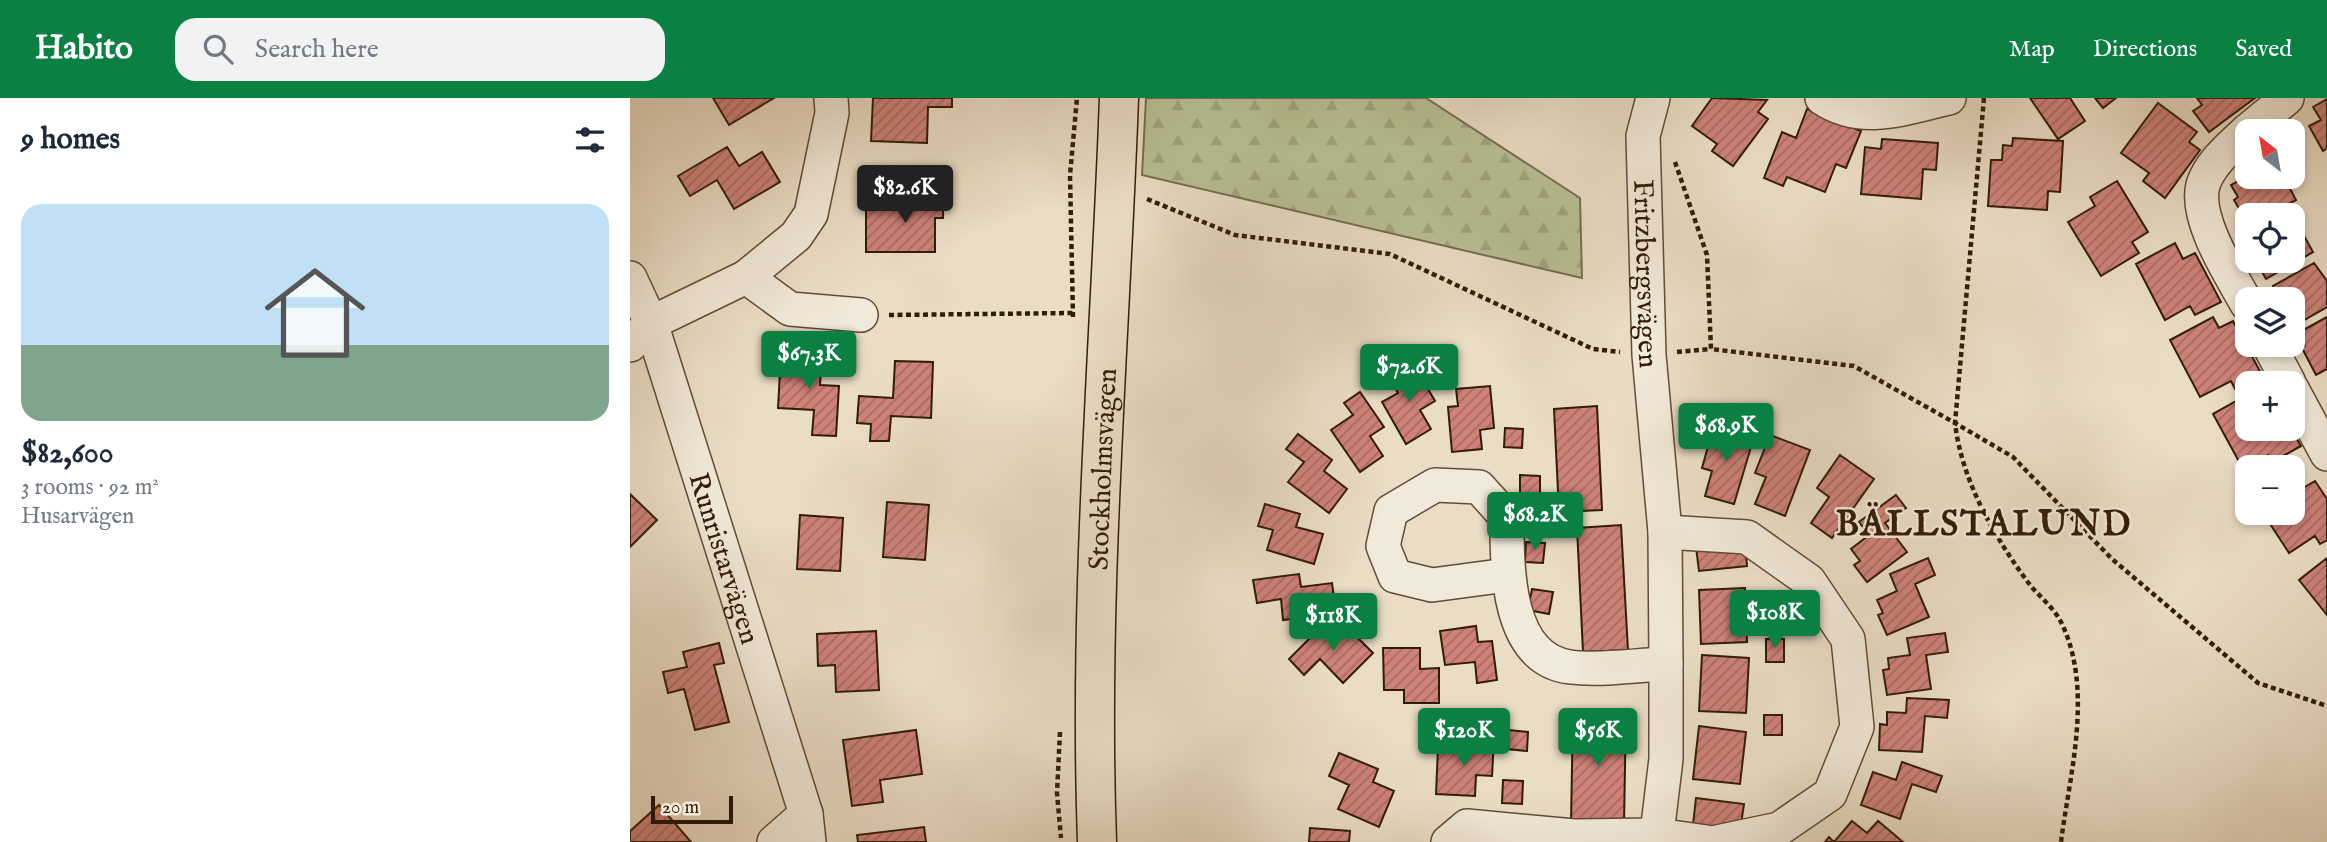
<!DOCTYPE html>
<html lang="en">
<head>
<meta charset="utf-8">
<style>
  :root { --surface:#fff; --page:#f2f2f3; --text:#1f2937; --muted:#747a83; --accent:#0b8043 }
  body { margin:0; font-family:"IM FELL English",serif; background:var(--page); color:var(--text); height:100vh; display:flex; flex-direction:column; font-size:26px; white-space:nowrap }
  * { box-sizing:border-box; margin:0 }
  p { font-size:23px; color:var(--muted) }
  .icon { flex:none; width:38px; height:38px; fill:none; stroke:currentColor; stroke-width:2; stroke-linecap:round; stroke-linejoin:round }
  .map { position:relative; flex:1; overflow:hidden }
  .side { display:flex; flex-direction:column; background:var(--surface); width:630px }
  .side>* { flex:none }
  .needle { width:46px; rotate:329deg }
  .controls { position:absolute; left:1605px; top:21px; display:grid; gap:14px }
  .controls a { display:grid; place-items:center; width:70px; height:70px; border-radius:14px; background:var(--surface); box-shadow:0 4px 10px #0003; font-size:35px }
  .scale { position:absolute; left:21px; bottom:18px; width:82px; box-sizing:border-box; padding-left:7px; border:4px solid #331c07; border-top:0; font-size:19px; line-height:24px; white-space:nowrap; color:#331c07; -webkit-text-stroke:5px #f1e9d9; paint-order:stroke }
  .price { position:absolute; translate:-50% -60px; padding:0 16px; border-radius:7px; background:var(--accent); color:#fff; font-size:23px; line-height:46px; filter:drop-shadow(0 2px 4px #0008) }
  .price::after { content:''; position:absolute; left:50%; top:42px; width:21px; height:16px; margin-left:-10px; background:inherit; clip-path:polygon(0 0,100% 0,50% 100%) }
  .price.active { background:#222; color:#fff }
  ul { padding:0; list-style:none }
  li { display:grid; align-content:center; gap:14px; height:371px; padding:0 21px }
  li span { display:grid; place-items:center; height:217px; border-radius:21px; color:#555 }
  li>.icon { margin-inline-start:auto }
  span .icon { width:126px; height:126px; fill:#fffc; stroke-width:1 }
  li b { font-size:30px }
  h2 { display:flex; justify-content:space-between; align-items:center; height:84px; padding:0 21px; font-size:30px }
  header { display:flex; align-items:center; gap:42px; box-sizing:border-box; height:98px; padding:0 35px; background:var(--accent); color:#fff }
  header strong { font-size:33px }
  nav { display:flex; gap:38px; margin-inline-start:auto; font-size:24px }
  .search { width:490px; height:63px; background:var(--page); display:flex; align-items:center; gap:18px; box-sizing:border-box; padding:0 24px; border-radius:21px; color:var(--muted); font-size:26px }
  main { display:flex; flex:1; min-height:0 }
  .map>svg:first-child { display:block }
</style>
</head>
<body>
<header>
<strong>Habito</strong>
<div class="search"><svg class="icon" aria-label="search" viewBox="0 0 24 24"><circle cx="10" cy="10" r="6"/><path d="M15 15l6 6"/></svg>Search here</div>
<nav><a>Map</a><a>Directions</a><a>Saved</a></nav>
</header>
<main>
<section class="side">
<h2>9 homes<svg class="icon" aria-label="filters" viewBox="0 0 24 24"><path d="M4 7h16M4 17h16"/><circle cx="9" cy="7" r="2"/><circle cx="15" cy="17" r="2"/></svg></h2>
<ul>
<li><span style="background:linear-gradient(#bfe0f5 65%,#7fa58c 0)"><svg class="icon" aria-label="home" viewBox="0 0 24 24"><path d="M3 11l9-7 9 7M6 9v11h12V9"/></svg></span><div><b>$82,600</b><p>3 rooms · 92 m²</p><p>Husarvägen</p></div></li>
</ul>
</section>
<div class="map">
<svg width="1697" height="744" viewBox="0 0 1697 744">
  <defs>
    <pattern id="forest-firs" width="22" height="20" patternUnits="userSpaceOnUse" patternTransform="scale(1.75)"><rect width="22" height="20" fill="#b8c094"/><path d="M5 1l3.5 6h-7zM16 11l3.5 6h-7z" fill="#9fa47e"/></pattern>
    <pattern id="building-hatch" width="6" height="6" patternUnits="userSpaceOnUse" patternTransform="scale(1.75)"><rect width="6" height="6" fill="#ce8279"/><path d="M-1 1l2-2M0 6l6-6M5 7l2-2" fill="none" stroke="#a86a61"/></pattern>
  </defs>
  <rect width="100%" height="100%" fill="#eaddc5"/>
  <filter id="stains"><feTurbulence type="fractalNoise" baseFrequency=".00286" numOctaves="4"/><feColorMatrix values="0 0 0 0 .2 0 0 0 0 .09 0 0 0 0 .02 0 0 0 .5 -.17"/></filter>
  <radialGradient id="worn" r=".72"><stop offset=".6" stop-color="#630" stop-opacity="0"/><stop offset="1" stop-color="#630" stop-opacity=".3"/></radialGradient>
  <path fill="url(#forest-firs)" stroke="#766e4e" stroke-width="2" d="M516 0H796L950 100 952 180 512 77Z"/>
  <path fill="url(#building-hatch)" stroke="#331c07" stroke-width="2" d="M83 0H144L99 27Z
    M243 0H322V9H298L297 45 241 43Z
    M1082 0 1137 2 1128 14 1138 21 1103 68 1082 53 1087 46 1062 28Z
    M1400 0H1440L1455 23 1428 41Z
    M1465 0H1486L1473 10Z
    M1567 0H1625L1579 34 1563 13 1572 7Z
    M1697 1V50L1693 53 1679 28 1691 22 1683 9Z
    M1528 5 1567 34 1559 44 1570 52 1535 100 1513 83 1519 75 1491 55Z
    M1177 11 1231 33 1216 70 1206 66 1195 94 1157 79 1153 88 1134 80 1152 34 1166 40Z
    M1383 40 1433 43 1430 94 1418 93 1417 112 1358 108 1361 62H1372L1373 47 1382 48Z
    M1252 41 1308 45 1306 72 1293 71 1291 101 1231 96 1235 49 1251 51Z
    M97 49 109 68 132 54 150 84 104 111 87 82 60 98 48 78Z
    M1617 78 1654 79 1666 102 1639 117H1617V124L1604 102 1608 99 1601 87Z
    M1487 83 1518 134 1502 144 1509 155 1471 178 1438 124 1465 108 1460 99Z
    M265 97H313V120H305V154H236V111H265Z
    M1662 124 1665 128 1668 127 1683 154 1636 181 1626 163H1662Z
    M1545 145 1553 161 1565 155 1591 204 1565 217 1560 208 1535 222 1506 166Z
    M1684 165 1697 183V209L1662 229V201H1649L1643 188Z
    M1583 219 1589 230 1603 223 1632 277 1605 291 1601 283 1570 299 1540 242Z
    M1697 219V271L1686 277 1672 250 1675 248 1668 235Z
    M151 255 192 257 190 287 209 288 206 338 182 337 184 312 148 310Z
    M265 263 303 264 301 320 261 318 259 343H240L241 326 227 325 229 298 263 300Z
    M784 267 805 303 790 312 801 331 776 346 752 304 768 295 760 281Z
    M860 288 864 330 850 332 852 351 822 354 818 309 828 308 826 291Z
    M730 294 754 329 740 338 753 358 730 374 701 332 723 317 714 305Z
    M1617 297V331H1661L1671 348 1642 364 1638 357 1613 371 1583 316Z
    M967 308 972 412 929 414 924 311Z
    M1084 327 1124 339 1104 406 1075 398 1082 373 1072 370Z
    M875 330 893 331 892 350 874 349Z
    M668 336 702 362 694 373 717 391 699 415 658 384 674 364 656 351Z
    M1140 337 1180 352 1155 418 1125 406 1136 379 1125 375Z
    M1210 357 1244 381 1202 440 1181 425 1199 399 1187 390Z
    M890 377 910 378V400L890 399Z
    M1665 378 1673 390 1685 383 1697 401V442L1690 446 1685 438 1659 455 1633 415H1662V379Z
    M0 396 27 422 0 449Z
    M1266 397 1276 410 1255 425 1277 454 1237 484 1224 467 1230 463 1221 451 1239 437 1229 424Z
    M257 404 299 407 295 462 253 459Z
    M635 406 670 416 666 429 693 436 684 466 637 452 643 432 628 428Z
    M170 417 213 420 210 473 167 471Z
    M991 427 998 552 953 554 947 430Z
    M896 444 915 445 913 465 895 464Z
    M1115 445 1117 468 1069 473 1066 449Z
    M1298 460 1305 477 1285 486 1299 519 1257 537 1248 517 1253 515 1247 502 1267 493 1260 476Z
    M1697 460V517L1669 482Z
    M669 476 671 489 702 485 706 515 653 522 651 501 627 505 623 482Z
    M1115 490 1117 544 1071 546 1069 492Z
    M902 491 923 494 919 516 898 512Z
    M715 527 743 555 713 585 690 561 674 577 659 561 689 531 700 542Z
    M846 528 848 544 862 543 867 582 847 585 845 564 815 567 810 533Z
    M246 533 249 592 206 594 205 567 188 568 187 536Z
    M1315 535 1318 554 1296 557 1301 591 1257 597 1253 572 1259 571 1258 560 1280 557 1277 540Z
    M1136 541H1154V564H1136Z
    M89 545 94 565 84 567 99 624 65 632 54 591 38 595 33 574 57 569 53 554Z
    M753 550H790V571L809 570V605H774V592H754Z
    M1072 557 1119 560 1116 615 1069 613Z
    M1277 600 1319 602 1317 620 1295 618 1292 654 1249 652 1250 626 1257 627V614L1276 615Z
    M943 612 996 613 994 727 941 726Z
    M1134 617H1152V637H1134Z
    M1069 628 1116 634 1110 686 1063 681Z
    M286 632 292 676 250 682 253 704 222 708 213 642Z
    M878 632 898 634 897 653 877 651Z
    M845 639 864 640 862 678 846 677 845 698 806 696 808 650 844 652Z
    M709 655 748 671 743 684 764 693 749 729 708 711 719 687 699 678Z
    M1272 664 1312 678 1306 694 1282 686 1270 721 1231 707 1243 674 1266 682Z
    M873 682 893 683 892 706 872 705Z
    M1066 700 1114 706 1110 733 1063 727Z
    M29 707 61 744H0V733Z
    M1222 723 1237 735 1248 723 1273 744H1195L1199 739 1204 744Z
    M294 729 296 744H228L227 737Z
    M680 730 720 733 719 744H679Z"/>
  <g fill="none" stroke-linecap="round" stroke-linejoin="round">
    <defs>
      <g id="minor">
        <path id="s1" d="M1023 0 1013 38 1019 257 1035 434 1036 566V661L1026 744"/>
        <path d="M1192 0C1232 27 1275 10 1319 0"/>
        <path d="M1617 33C1601 48 1580 65 1573 87 1564 121 1601 177 1617 206"/>
        <path d="M1617 33 1657 0"/>
        <path d="M116 179 160 211 231 217"/>
        <path id="s2" d="M0 180 21 225 176 716 179 744"/>
        <path d="M0 247 21 225 116 179 166 138 181 116 202 15 201 0"/>
        <path d="M1639 247 1659 285"/>
        <path d="M1662 291 1697 356"/>
        <path d="M1035 434 1117 439 1179 483 1218 541 1227 629 1200 696 1149 731 1087 744"/>
        <path d="M877 477 802 487 765 478 753 448 761 413 805 387 849 389 877 420C877 468 876 561 940 569 970 573 1005 567 1036 566"/>
        <path d="M144 744 176 716"/>
        <path d="M818 744 837 728 944 738 1027 737 1077 744"/>
      </g>
      <g id="major">
        <path id="s3" d="M467 744C458 495 480 248 489 0"/>
      </g>
    </defs>
    <use href="#minor" stroke="#614c36" stroke-width="36"/>
    <use href="#major" stroke="#331c07" stroke-width="41"/>
    <path stroke="#331c07" stroke-width="4.5" stroke-dasharray="5 3.5" stroke-linecap="butt" d="M1354 0 1325 325C1332 384 1365 440 1400 487 1410 499 1424 510 1431 524 1464 591 1440 674 1431 744
      M1045 64 1077 157 1081 251 1224 268 1325 325 1383 359 1482 461 1628 585 1697 608
      M517 101 605 137 760 156 963 251 990 254
      M259 217 443 215
      M443 219 440 77 447 0
      M1047 254 1081 251
      M430 634 427 695 431 740"/>
    <use href="#minor" stroke="#f1e9d9" stroke-width="33"/>
    <use href="#major" stroke="#eaddc5" stroke-width="38"/>
  </g>
  <g text-anchor="middle" stroke-width="5" stroke-linejoin="round" paint-order="stroke">
    <g font-size="28" fill="#331c07" stroke="#f1e9d9">
      <text dy="10" stroke="none"><textPath href="#s1" startOffset="177">Fritzbergsvägen</textPath></text>
      <text dy="10" stroke="none"><textPath href="#s3" startOffset="373">Stockholmsvägen</textPath></text>
      <text dy="10" stroke="none"><textPath href="#s2" startOffset="296">Runristarvägen</textPath></text>
    </g>
    <g font-size="35" font-weight="bold" letter-spacing="2" fill="#331c07" stroke="#f1e9d9">
      <text x="1354" y="437">BÄLLSTALUND</text>
    </g>
  </g>
  <rect width="100%" height="100%" filter="url(#stains)"/>
  <rect width="100%" height="100%" fill="url(#worn)"/>
</svg>
<div class="controls">
<a><svg class="needle" viewBox="-14 -14 28 28"><path d="M0-13l5 13h-10z" fill="#e53935"/><path d="M0 13l5-13h-10z" fill="#747a83"/></svg></a>
<a><svg class="icon" aria-label="locate" viewBox="0 0 24 24"><circle cx="12" cy="12" r="6"/><path d="M12 2v4M12 18v4M2 12h4M18 12h4"/></svg></a>
<a><svg class="icon" aria-label="layers" viewBox="0 0 24 24"><path d="M12 4l9 5-9 5-9-5zM3 14l9 5 9-5"/></svg></a>
<a>+</a>
<a>−</a>
</div>
<div class="scale">20 m</div>
<b class="price active" style="left:275px;top:127px">$82.6K</b>
<b class="price" style="left:179px;top:293px">$67.3K</b>
<b class="price" style="left:779px;top:306px">$72.6K</b>
<b class="price" style="left:1096px;top:365px">$68.9K</b>
<b class="price" style="left:905px;top:454px">$68.2K</b>
<b class="price" style="left:1145px;top:552px">$108K</b>
<b class="price" style="left:703px;top:555px">$118K</b>
<b class="price" style="left:834px;top:670px">$120K</b>
<b class="price" style="left:968px;top:670px">$56K</b>
</div>
</main>
</body>
</html>
